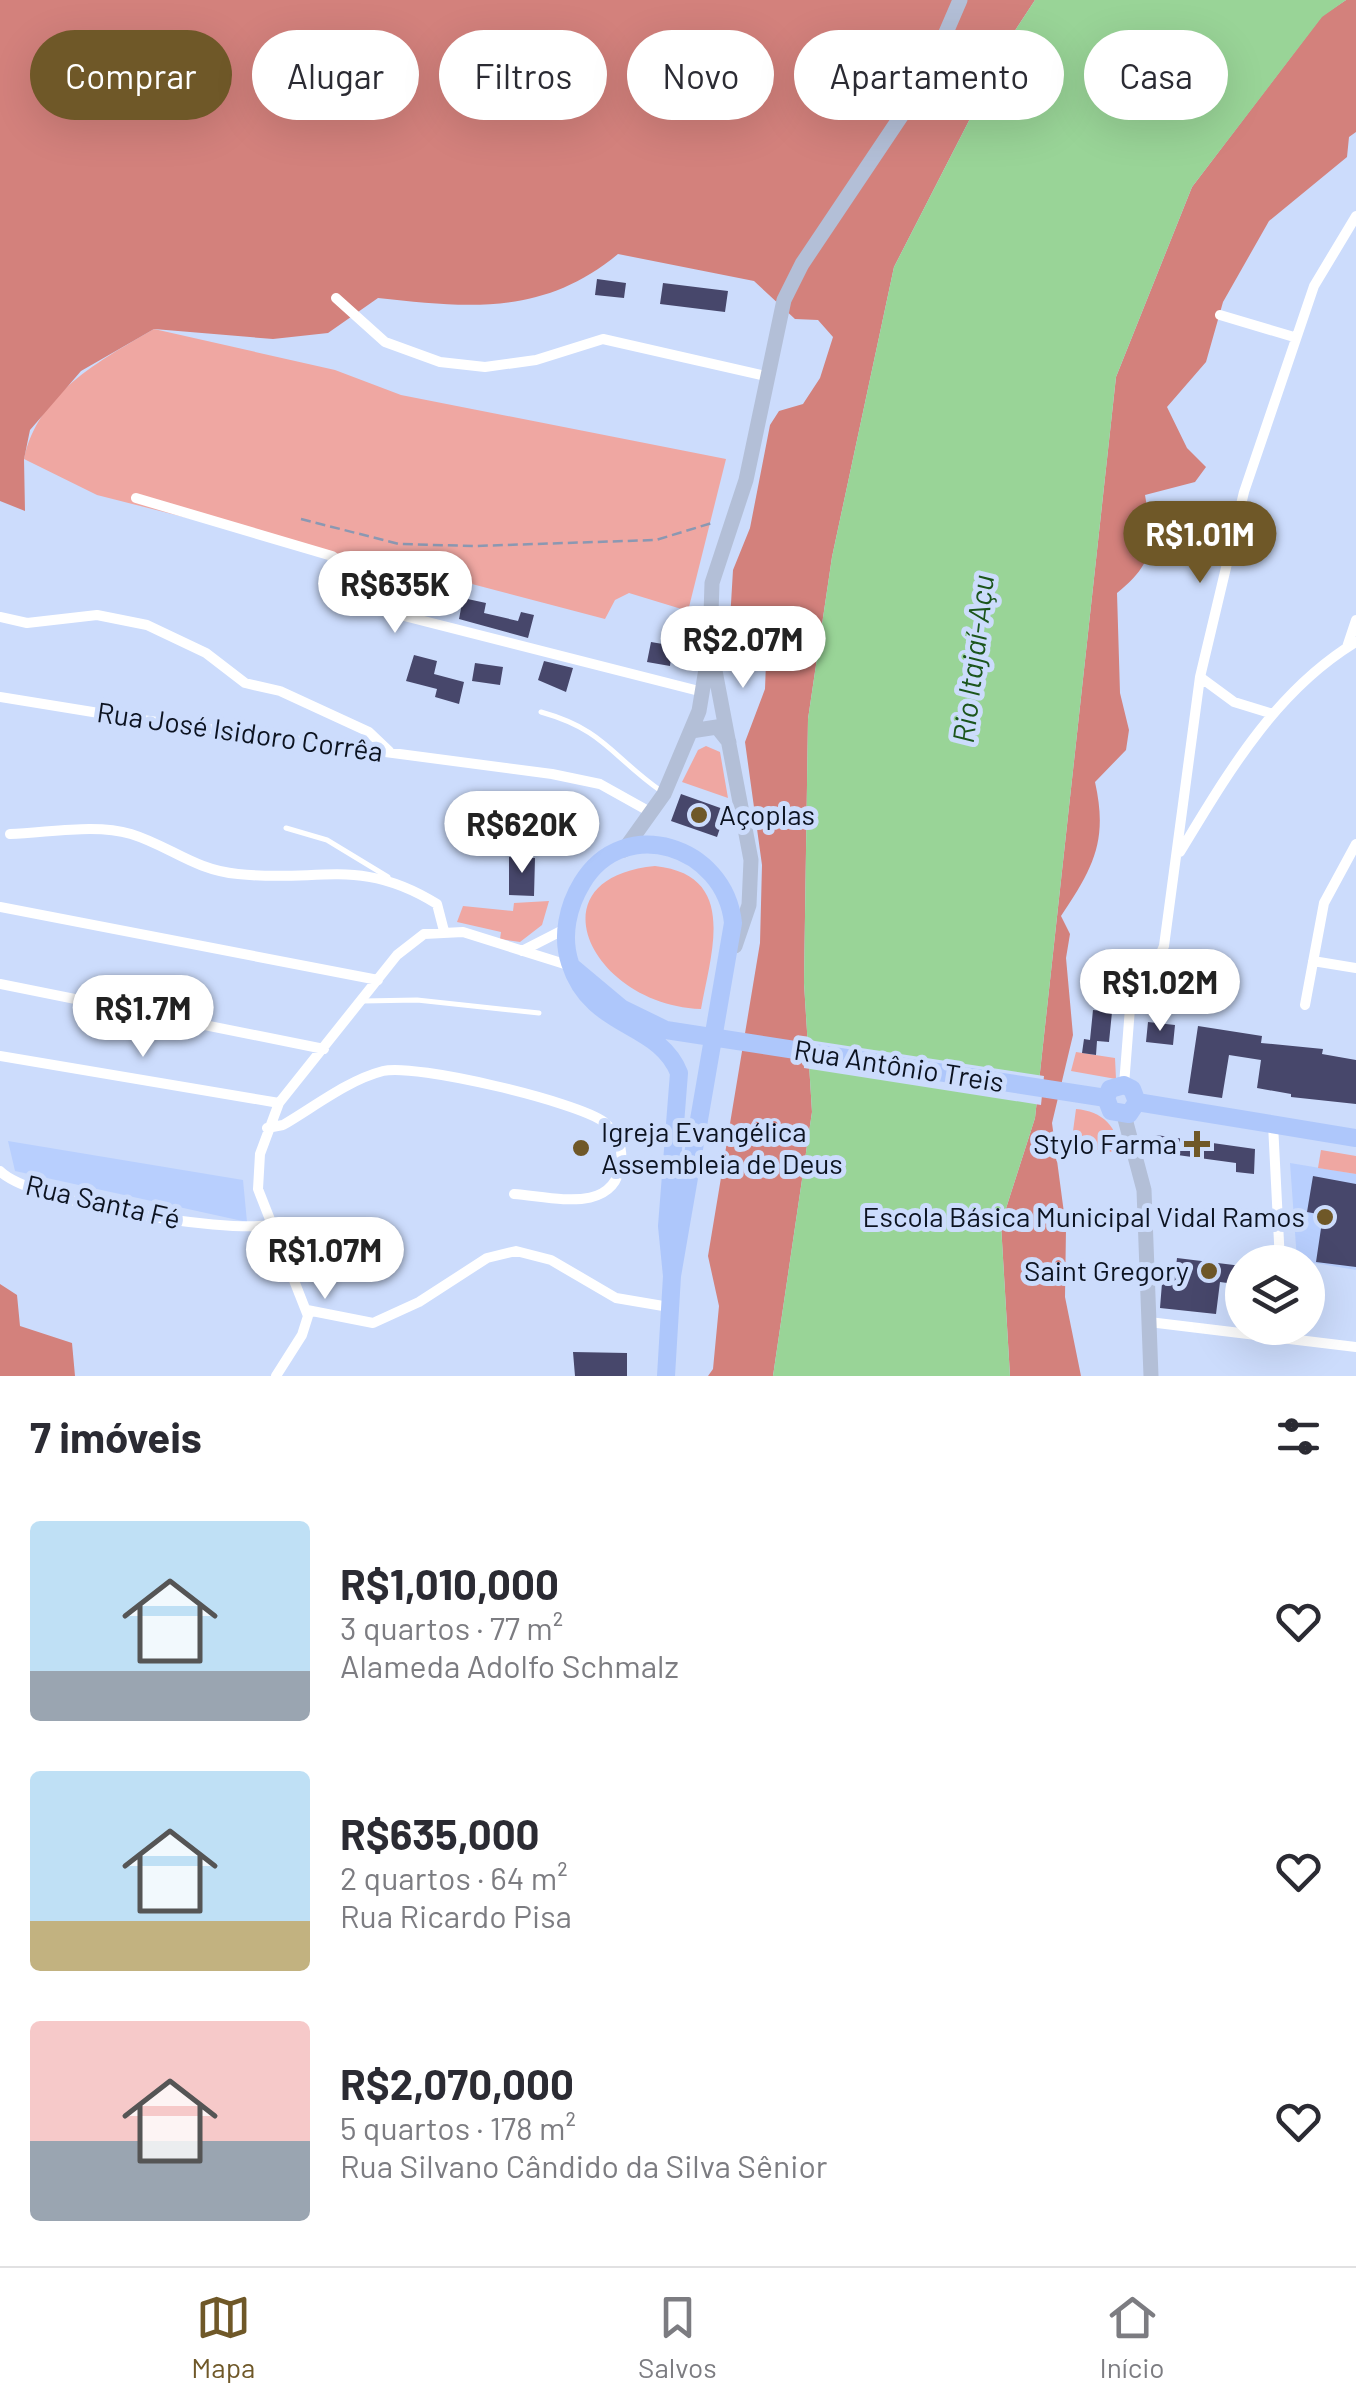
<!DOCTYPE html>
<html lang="pt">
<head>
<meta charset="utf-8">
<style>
  :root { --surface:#fff; --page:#f7f7f7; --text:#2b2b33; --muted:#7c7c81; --line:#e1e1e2; --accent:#6f5828 }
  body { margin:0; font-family:Barlow,sans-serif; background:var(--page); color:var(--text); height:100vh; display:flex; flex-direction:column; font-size:38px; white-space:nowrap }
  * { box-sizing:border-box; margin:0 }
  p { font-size:32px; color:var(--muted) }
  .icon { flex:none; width:55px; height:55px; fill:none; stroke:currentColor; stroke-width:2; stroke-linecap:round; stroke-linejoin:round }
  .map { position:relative; height:1376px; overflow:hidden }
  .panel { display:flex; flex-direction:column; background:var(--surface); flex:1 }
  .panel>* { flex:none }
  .banner { position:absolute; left:30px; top:30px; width:1298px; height:90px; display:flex; gap:20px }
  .controls { position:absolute; left:1225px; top:1245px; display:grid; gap:20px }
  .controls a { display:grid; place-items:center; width:100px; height:100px; border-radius:50%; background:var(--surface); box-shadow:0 10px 40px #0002; font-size:50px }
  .price { position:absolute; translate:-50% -85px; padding:0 22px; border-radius:35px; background:#fff; color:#222; font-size:32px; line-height:65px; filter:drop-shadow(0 2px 5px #0008) }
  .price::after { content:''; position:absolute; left:50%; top:60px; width:30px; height:22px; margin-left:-15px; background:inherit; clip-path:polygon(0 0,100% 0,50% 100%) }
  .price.current { background:var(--accent); color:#fff }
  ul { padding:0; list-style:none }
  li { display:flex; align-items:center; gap:30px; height:250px; padding:0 30px }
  li span { display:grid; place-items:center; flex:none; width:280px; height:200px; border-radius:10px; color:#555 }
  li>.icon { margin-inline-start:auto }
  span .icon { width:120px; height:120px; fill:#fffc; stroke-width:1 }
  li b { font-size:42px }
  h2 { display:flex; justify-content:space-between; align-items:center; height:120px; padding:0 30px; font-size:42px }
  .tag { padding:0 35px; border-radius:45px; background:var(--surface); box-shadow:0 10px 40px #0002; font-size:35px; line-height:90px }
  .tag.current { background:var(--accent); color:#fff }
  .dock { display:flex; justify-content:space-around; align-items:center; height:140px; border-top:2px solid var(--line); background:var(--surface); font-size:28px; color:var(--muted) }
  .dock a { display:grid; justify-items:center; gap:5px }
  .dock .current { color:var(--accent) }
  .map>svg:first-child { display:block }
</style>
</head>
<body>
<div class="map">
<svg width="1356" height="1376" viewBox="0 0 1356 1376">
  <rect width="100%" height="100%" fill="#ccdcfc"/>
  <path fill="#b8cffe" d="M8 1141 243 1180 247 1222 15 1171Z
    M1290 1163 1356 1174V1270L1297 1260Z"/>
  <path fill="#efa7a2" d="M154 329 335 370 401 395 726 459 688 611 629 593 615 600 605 619 369 557 353 560 97 495 24 459C38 393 99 361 154 329Z
    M706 746 720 752 728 798 682 782 698 750Z
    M655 866C739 875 711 952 701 1009 591 1005 530 878 655 866Z
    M549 901 542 925 520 942 500 939 501 932 457 922 463 906 513 911 514 903Z
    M1076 1052 1115 1058 1116 1079 1071 1071Z
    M1076 1109C1102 1111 1119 1127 1119 1153L1071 1146Z
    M1321 1150 1356 1156V1174L1318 1168Z"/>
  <path fill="#d3817c" d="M0 0H1035L1016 29 894 267 832 557 808 719 804 983 812 1112 773 1376H708L713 1369 719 1306 708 1256 760 943 762 865 745 742 765 689 766 662 742 655 729 637 733 570 750 528 770 425 779 411 803 404 820 378 833 337 818 320 795 319 754 281 618 254C543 316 469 308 378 298L328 333 273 339 154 329 81 371 30 430 24 459 25 511 0 501Z
    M1346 0H1356V132L1349 137 1347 157 1269 221 1223 302 1206 362 1167 407 1187 448 1206 467 1195 482 1145 495C1153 543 1157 561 1117 593L1120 693 1129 730 1126 750 1095 782C1108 840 1094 867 1061 916L1070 934 1066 958 1073 1035 1052 1123 1066 1228 1065 1297 1081 1376H1010L1001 1224 1035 1118 1116 377 1192 187 1322 16Z
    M0 1284 17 1295 20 1326 72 1343 75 1376H0Z"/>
  <path fill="#99d497" d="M1035 0H1346L1322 17 1192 187 1116 377 1035 1118 1001 1224 1010 1376H773L812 1112 804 983 808 719 832 557 894 267 1016 29Z"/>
  <path fill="#ccdcfc" d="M802 1039 1044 1076 1041 1105 804 1068Z"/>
  <path fill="#47476b" d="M597 279 626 283 624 298 595 295Z
    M663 283 728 291 725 312 660 304Z
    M360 564 441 586 436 601 424 597 420 611 381 601 383 594 355 585Z
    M463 598 486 603 484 613 518 621 521 612 534 615 528 638 459 619Z
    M651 642 686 648 684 660 671 658 670 666 647 662Z
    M414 655 437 661 434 674 464 682 459 704 435 697 437 689 406 681Z
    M544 661 573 668 566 692 538 680Z
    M475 663 503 667 500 685 472 681Z
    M681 794 726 810 717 837 671 821Z
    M509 857 535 858 534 896 509 895Z
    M1093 1010 1112 1012 1109 1042 1097 1041 1096 1055 1082 1053 1084 1039 1090 1040Z
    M1148 1022 1175 1025 1173 1045 1146 1042Z
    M1198 1026 1262 1036 1261 1043 1323 1049 1322 1054 1356 1060V1104L1291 1097V1094L1257 1088 1261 1060 1229 1055 1222 1098 1188 1093Z
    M1156 1135 1255 1149 1254 1174 1236 1172V1163L1148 1151Z
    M1313 1176 1356 1184V1267L1316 1262 1323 1215 1307 1212Z
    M1177 1258 1242 1266V1285L1220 1282 1216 1314 1160 1308 1162 1283 1174 1285Z
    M573 1352 627 1353V1376H575Z"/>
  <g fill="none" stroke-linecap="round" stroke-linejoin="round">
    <path stroke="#8b98b2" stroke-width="2.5" stroke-dasharray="10 5" stroke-linecap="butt" d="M301 519 399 544 475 546 656 540 715 522"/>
    <path stroke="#fff" stroke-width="5" d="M541 712C605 730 611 756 661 791
      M286 828 327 840 388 877
      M363 1001 417 1000 539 1013"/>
    <path stroke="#fff" stroke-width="10" d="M336 298 385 342 440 362 485 367 536 360 603 339 766 376
      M1220 315 1294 337
      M136 498 332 556 347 566 346 599 353 603 703 692
      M0 617 27 623 97 615 147 625 206 653 245 683 280 691 369 732 389 751
      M1347 647 1356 620
      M1200 677 1234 702 1273 714
      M0 697 142 720 552 774 600 784 652 813
      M10 834C48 833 95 823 131 834 170 846 194 870 238 874 318 883 360 856 437 904L444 931
      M1180 852C1228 773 1275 691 1356 642
      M0 907 378 980
      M522 951 565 929
      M1313 961 1356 968
      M0 984 324 1049
      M1132 992 1157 962 1164 946 1200 677 1244 492 1314 286 1356 216
      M1305 1005 1324 903 1356 844
      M0 1056 279 1103
      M1124 1085 1130 1008
      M1273 1124 1280 1262
      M267 1128 283 1125C314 1107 348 1080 383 1071 415 1063 578 1102 604 1122 616 1132 623 1146 621 1162 615 1215 554 1197 514 1194
      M0 1171C32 1203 224 1233 270 1225
      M307 1310 373 1323 419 1302 487 1258 516 1251 551 1260 616 1298 669 1307
      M1149 1322 1356 1347
      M276 1376 302 1335 308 1316 258 1189 260 1154 279 1103 397 955 424 934 463 932 571 966"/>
    <path stroke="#b3bfd7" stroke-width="15" d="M712 655 751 860 749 905 735 946
      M691 731 717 727 729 742
      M624 850 664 794 699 711 710 645 712 583 746 480 784 300 802 264 926 79 960 0
      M1124 1115 1144 1190 1151 1376"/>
    <path stroke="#aec7fb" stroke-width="18" d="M572 967 621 1008 666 1030 1106 1098
      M1106 1098 1111 1111 1129 1114 1137 1102
      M1106 1098 1110 1089 1124 1085 1132 1089 1137 1102
      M1137 1102 1356 1138
      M666 1376 672 1276 733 923C725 846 624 813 582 883 568 906 561 936 570 963 591 1030 659 1021 679 1073L667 1226 672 1276"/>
  </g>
  <g fill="#6f5828" stroke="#ccdcfc" stroke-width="4">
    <circle cx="699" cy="815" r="10"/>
    <path d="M1192 1129h10v10h10v10h-10v10h-10v-10h-10v-10h10z"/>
    <circle cx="581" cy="1148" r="10"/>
    <circle cx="1325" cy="1217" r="10"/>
    <circle cx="1209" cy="1271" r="10"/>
  </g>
  <g text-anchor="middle" stroke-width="10" stroke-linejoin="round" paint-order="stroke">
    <g font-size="28" fill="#0c1321" stroke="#ccdcfc">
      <text transform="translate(240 732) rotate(8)" y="10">Rua José Isidoro Corrêa</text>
      <text transform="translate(899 1066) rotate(9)" y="10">Rua Antônio Treis</text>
      <text transform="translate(103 1202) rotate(13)" y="10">Rua Santa Fé</text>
    </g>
    <g font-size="28" fill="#0c1321" stroke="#ccdcfc" text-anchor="end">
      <text x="719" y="825" text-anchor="start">Açoplas</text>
      <text x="601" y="1142" text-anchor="start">Igreja Evangélica<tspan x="601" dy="32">Assembleia de Deus</tspan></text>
      <text x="1177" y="1154">Stylo Farma</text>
      <text x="1305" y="1227">Escola Básica Municipal Vidal Ramos</text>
      <text x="1189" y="1281">Saint Gregory</text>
    </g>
    <g font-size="30" font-style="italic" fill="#1b551c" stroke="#ccdcfc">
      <text transform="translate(974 659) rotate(-83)" y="10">Rio Itajaí-Açu</text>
    </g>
  </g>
</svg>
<div class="controls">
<a><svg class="icon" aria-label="layers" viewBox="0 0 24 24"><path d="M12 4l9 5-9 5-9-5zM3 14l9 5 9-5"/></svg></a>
</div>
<b class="price current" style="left:1200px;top:586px">R$1.01M</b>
<b class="price" style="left:395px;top:636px">R$635K</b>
<b class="price" style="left:743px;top:691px">R$2.07M</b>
<b class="price" style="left:522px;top:876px">R$620K</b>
<b class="price" style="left:1160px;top:1034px">R$1.02M</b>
<b class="price" style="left:143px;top:1060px">R$1.7M</b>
<b class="price" style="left:325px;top:1302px">R$1.07M</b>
<div class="banner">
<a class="tag current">Comprar</a>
<a class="tag">Alugar</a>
<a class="tag">Filtros</a>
<a class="tag">Novo</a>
<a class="tag">Apartamento</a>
<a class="tag">Casa</a>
</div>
</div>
<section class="panel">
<h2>7 imóveis<svg class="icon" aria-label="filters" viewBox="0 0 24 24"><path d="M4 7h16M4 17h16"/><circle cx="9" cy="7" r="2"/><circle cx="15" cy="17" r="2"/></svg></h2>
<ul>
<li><span style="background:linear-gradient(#bfe0f5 75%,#9aa5b1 0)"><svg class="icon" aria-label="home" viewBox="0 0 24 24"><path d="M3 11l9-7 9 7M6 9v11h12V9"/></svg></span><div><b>R$1,010,000</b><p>3 quartos · 77 m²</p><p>Alameda Adolfo Schmalz</p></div><svg class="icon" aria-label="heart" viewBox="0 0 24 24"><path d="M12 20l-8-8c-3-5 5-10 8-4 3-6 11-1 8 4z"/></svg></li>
<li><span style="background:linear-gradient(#bfe0f5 75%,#c2b280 0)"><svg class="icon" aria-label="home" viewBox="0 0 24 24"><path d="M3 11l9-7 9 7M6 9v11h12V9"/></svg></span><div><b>R$635,000</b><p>2 quartos · 64 m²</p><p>Rua Ricardo Pisa</p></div><svg class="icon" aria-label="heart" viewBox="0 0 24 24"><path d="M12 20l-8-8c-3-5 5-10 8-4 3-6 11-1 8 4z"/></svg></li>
<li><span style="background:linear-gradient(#f6c9c9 60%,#9aa5b1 0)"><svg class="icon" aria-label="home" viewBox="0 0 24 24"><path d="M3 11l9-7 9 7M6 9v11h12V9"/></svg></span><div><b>R$2,070,000</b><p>5 quartos · 178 m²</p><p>Rua Silvano Cândido da Silva Sênior</p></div><svg class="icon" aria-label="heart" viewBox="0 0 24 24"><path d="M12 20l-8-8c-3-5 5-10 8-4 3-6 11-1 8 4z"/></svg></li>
</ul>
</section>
<nav class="dock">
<a class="current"><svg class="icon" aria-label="map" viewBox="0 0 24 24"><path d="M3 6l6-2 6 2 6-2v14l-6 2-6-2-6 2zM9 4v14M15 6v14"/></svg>Mapa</a>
<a><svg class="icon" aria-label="saved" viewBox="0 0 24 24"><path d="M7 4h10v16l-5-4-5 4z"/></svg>Salvos</a>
<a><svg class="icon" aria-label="home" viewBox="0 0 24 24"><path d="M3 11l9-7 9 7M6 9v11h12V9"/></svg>Início</a>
</nav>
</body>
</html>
